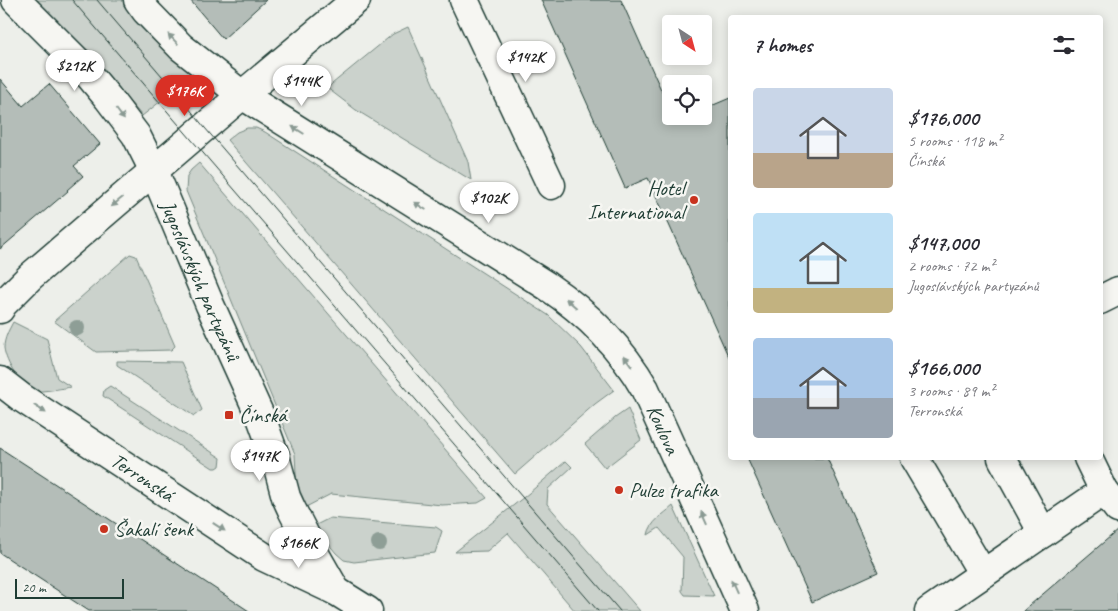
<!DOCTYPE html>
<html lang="en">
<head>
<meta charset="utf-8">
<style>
  :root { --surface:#fff; --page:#f7f7f7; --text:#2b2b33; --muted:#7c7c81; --accent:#d93025 }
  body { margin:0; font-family:Caveat,sans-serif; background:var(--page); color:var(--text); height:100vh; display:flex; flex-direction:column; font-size:19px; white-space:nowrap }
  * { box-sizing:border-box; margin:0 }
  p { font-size:16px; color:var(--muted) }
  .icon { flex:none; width:28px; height:28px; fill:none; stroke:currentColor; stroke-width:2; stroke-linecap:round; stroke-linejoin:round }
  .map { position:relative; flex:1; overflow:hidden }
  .panel { position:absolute; left:728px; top:15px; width:375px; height:445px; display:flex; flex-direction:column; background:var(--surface); border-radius:5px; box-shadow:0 2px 12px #0003 }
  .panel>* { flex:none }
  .needle { width:32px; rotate:144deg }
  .tools { position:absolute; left:662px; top:15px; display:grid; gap:10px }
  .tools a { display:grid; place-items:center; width:50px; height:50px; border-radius:5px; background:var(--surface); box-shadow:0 2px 12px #0003; font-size:25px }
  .scale { position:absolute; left:15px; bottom:12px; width:109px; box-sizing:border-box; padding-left:5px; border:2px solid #1f3d34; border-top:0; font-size:14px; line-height:18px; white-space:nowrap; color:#1f3d34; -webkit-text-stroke:4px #f6f6f2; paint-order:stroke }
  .price { position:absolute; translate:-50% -42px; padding:0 11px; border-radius:18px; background:#fff; color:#222; font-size:16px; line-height:32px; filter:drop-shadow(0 1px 2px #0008) }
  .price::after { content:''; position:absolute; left:50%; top:30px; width:15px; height:11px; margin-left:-8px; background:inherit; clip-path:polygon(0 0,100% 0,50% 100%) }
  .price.current { background:var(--accent); color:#fff }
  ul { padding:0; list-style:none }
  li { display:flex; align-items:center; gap:15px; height:125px; padding:0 25px }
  li span { display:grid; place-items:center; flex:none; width:140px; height:100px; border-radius:5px; color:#555 }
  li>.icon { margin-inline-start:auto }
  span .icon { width:60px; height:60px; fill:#fffc; stroke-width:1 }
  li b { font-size:21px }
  h2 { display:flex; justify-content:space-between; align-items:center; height:60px; padding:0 25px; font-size:21px }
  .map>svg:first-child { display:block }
</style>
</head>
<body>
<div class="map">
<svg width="1118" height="611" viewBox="0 0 1118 611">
  <rect width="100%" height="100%" fill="#edefea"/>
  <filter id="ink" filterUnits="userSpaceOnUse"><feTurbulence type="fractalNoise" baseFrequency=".02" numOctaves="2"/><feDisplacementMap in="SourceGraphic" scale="10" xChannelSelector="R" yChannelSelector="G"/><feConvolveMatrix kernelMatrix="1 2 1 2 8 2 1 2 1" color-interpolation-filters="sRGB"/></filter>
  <g filter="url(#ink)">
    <path fill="#cbd2cc" stroke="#758880" d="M34 0H123L176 59 194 75 142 116 98 65Z
      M408 27 468 162 471 180 356 110 327 88 393 34Z
      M247 128H256L265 132 548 315 581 347 614 390 595 404 515 474 227 140 237 132Z
      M199 163 487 498 478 503 442 505 331 494 304 508 297 493 295 454 207 241 186 191 187 176 191 170Z
      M130 254 136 256 175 346 171 350 96 352 54 321Z
      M13 322 47 339 57 378 71 387C64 388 42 392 36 391 20 387 6 363 4 348 4 338 9 330 13 322Z
      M117 361 181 362 202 410 194 416 117 365Z
      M110 386 221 458 220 466 217 468H213L103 396 104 390Z
      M628 409 641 440 605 468 585 444 615 418Z
      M566 461 572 467 548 489 547 504 640 611H575L508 533 487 551 455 552 529 493Z
      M673 506 714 596 685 595 682 591 683 557 659 528 648 535C650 522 664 514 673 506Z
      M330 518 436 527 442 531 435 553 354 562 344 560 336 553 314 526Z"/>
    <path fill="#b4bdb8" stroke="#1f3d34" d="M190 0H266L223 39Z
      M541 0H621L671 112V116H673L676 122 688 116H704V109L730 98V360L648 178 625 188Z
      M0 79 23 106 49 84 100 144 74 166 83 176 67 190 68 191 0 249Z
      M0 448 155 549 249 611H89L0 553Z
      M747 458H827L878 572 812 602Z
      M1118 530V611H1023Z"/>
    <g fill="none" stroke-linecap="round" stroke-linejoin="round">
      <defs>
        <g id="minor">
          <path d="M464 0 551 185"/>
          <path d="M1100 300 1118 291"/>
          <path d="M0 309 3 304 31 276 242 95 356 0"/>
          <path id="s1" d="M0 381 22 398 264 557 336 591"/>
          <path d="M914 458 983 574"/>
          <path d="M1002 458 1043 533"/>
          <path d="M1088 458 1104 491 1118 509"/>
          <path d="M929 611 1104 491"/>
        </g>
        <g id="major">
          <path id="s2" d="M16 0 78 62 108 98 136 135 154 171 210 305 262 420 275 456 286 497 292 510 312 549 336 591 368 611"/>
          <path id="s3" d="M138 0 146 11 181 47 242 95 547 286C587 313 621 347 645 389L745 611"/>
        </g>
      </defs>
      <use href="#minor" stroke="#1f3d34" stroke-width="31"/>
      <use href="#major" stroke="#1f3d34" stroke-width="31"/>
      <use href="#minor" stroke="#f6f6f2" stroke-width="28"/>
      <use href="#major" stroke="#f6f6f2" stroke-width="28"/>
      <path stroke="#1f3d34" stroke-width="1" d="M72 0 191 139 598 611
        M97 0 180 97 205 128 620 611"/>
    </g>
    <g fill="#8e9e96">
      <circle cx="77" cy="328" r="8"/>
      <circle cx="379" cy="543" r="8"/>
    </g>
    <defs><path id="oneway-solid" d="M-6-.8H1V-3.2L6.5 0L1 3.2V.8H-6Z" transform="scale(1.25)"/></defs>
    <g fill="#8a9a93">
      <use href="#oneway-solid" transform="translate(173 39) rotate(-134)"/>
      <use href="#oneway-solid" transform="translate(120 114) rotate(53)"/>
      <use href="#oneway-solid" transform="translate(298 130) rotate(-148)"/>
      <use href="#oneway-solid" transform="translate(117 202) rotate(140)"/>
      <use href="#oneway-solid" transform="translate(420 206) rotate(-148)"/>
      <use href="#oneway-solid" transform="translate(571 303) rotate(-139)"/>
      <use href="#oneway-solid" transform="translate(628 361) rotate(-126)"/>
      <use href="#oneway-solid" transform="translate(40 409) rotate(33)"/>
      <use href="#oneway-solid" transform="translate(704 518) rotate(-114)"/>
      <use href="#oneway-solid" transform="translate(219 527) rotate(33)"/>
      <use href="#oneway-solid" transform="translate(734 586) rotate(-114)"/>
    </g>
  </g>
  <g fill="#c8321e" stroke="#f6f6f2" stroke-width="2">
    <circle cx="694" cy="200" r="5"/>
    <rect x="224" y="410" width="10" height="10" rx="2.5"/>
    <circle cx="619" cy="490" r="5"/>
    <circle cx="104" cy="529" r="5"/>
  </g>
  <g text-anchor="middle" stroke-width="5" stroke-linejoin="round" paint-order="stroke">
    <g font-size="21" fill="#1f3d34" stroke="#f6f6f2" text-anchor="start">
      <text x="684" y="195" text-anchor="end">Hotel<tspan x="684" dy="24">International</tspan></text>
      <text x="239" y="422">Čínská</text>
      <text x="629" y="497">Pulze trafika</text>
      <text x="114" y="536">Šakalí šenk</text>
    </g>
    <g font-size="21" fill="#1f3d34" stroke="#f6f6f2">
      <text dy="7" stroke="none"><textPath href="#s2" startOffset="340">Jugoslávských partyzánů</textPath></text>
      <text dy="7" stroke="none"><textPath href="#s3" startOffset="689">Koulova</textPath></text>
      <text dy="7" stroke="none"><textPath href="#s1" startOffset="172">Terronská</textPath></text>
    </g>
  </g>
</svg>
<div class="tools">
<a><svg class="needle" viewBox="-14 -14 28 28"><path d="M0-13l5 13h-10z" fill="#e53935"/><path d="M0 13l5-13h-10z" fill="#7c7c81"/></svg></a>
<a><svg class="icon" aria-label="locate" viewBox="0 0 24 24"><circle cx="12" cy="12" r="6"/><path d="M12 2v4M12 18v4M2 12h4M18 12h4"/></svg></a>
</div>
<div class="scale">20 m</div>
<b class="price" style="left:526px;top:83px">$142K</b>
<b class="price" style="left:75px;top:92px">$212K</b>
<b class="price" style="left:302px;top:107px">$144K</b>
<b class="price current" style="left:185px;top:117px">$176K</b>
<b class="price" style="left:489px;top:224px">$102K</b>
<b class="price" style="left:260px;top:482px">$147K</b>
<b class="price" style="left:299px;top:569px">$166K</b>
<section class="panel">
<h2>7 homes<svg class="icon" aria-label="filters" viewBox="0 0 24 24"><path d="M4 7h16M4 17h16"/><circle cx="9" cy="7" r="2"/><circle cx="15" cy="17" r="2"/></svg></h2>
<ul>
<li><span style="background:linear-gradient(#c9d6e8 65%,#b9a48a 0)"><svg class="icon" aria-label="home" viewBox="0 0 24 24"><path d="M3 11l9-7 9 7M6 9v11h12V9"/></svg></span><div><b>$176,000</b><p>5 rooms · 118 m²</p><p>Čínská</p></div></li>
<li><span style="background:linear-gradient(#bfe0f5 75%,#c2b280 0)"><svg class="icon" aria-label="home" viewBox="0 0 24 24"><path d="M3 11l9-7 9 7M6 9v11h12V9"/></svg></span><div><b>$147,000</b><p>2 rooms · 72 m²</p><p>Jugoslávských partyzánů</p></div></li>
<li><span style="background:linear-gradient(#a9c7e8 60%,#9aa5b1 0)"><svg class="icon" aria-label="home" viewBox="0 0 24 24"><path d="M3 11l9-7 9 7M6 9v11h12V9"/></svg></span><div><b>$166,000</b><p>3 rooms · 89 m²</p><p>Terronská</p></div></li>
</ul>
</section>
</div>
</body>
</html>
